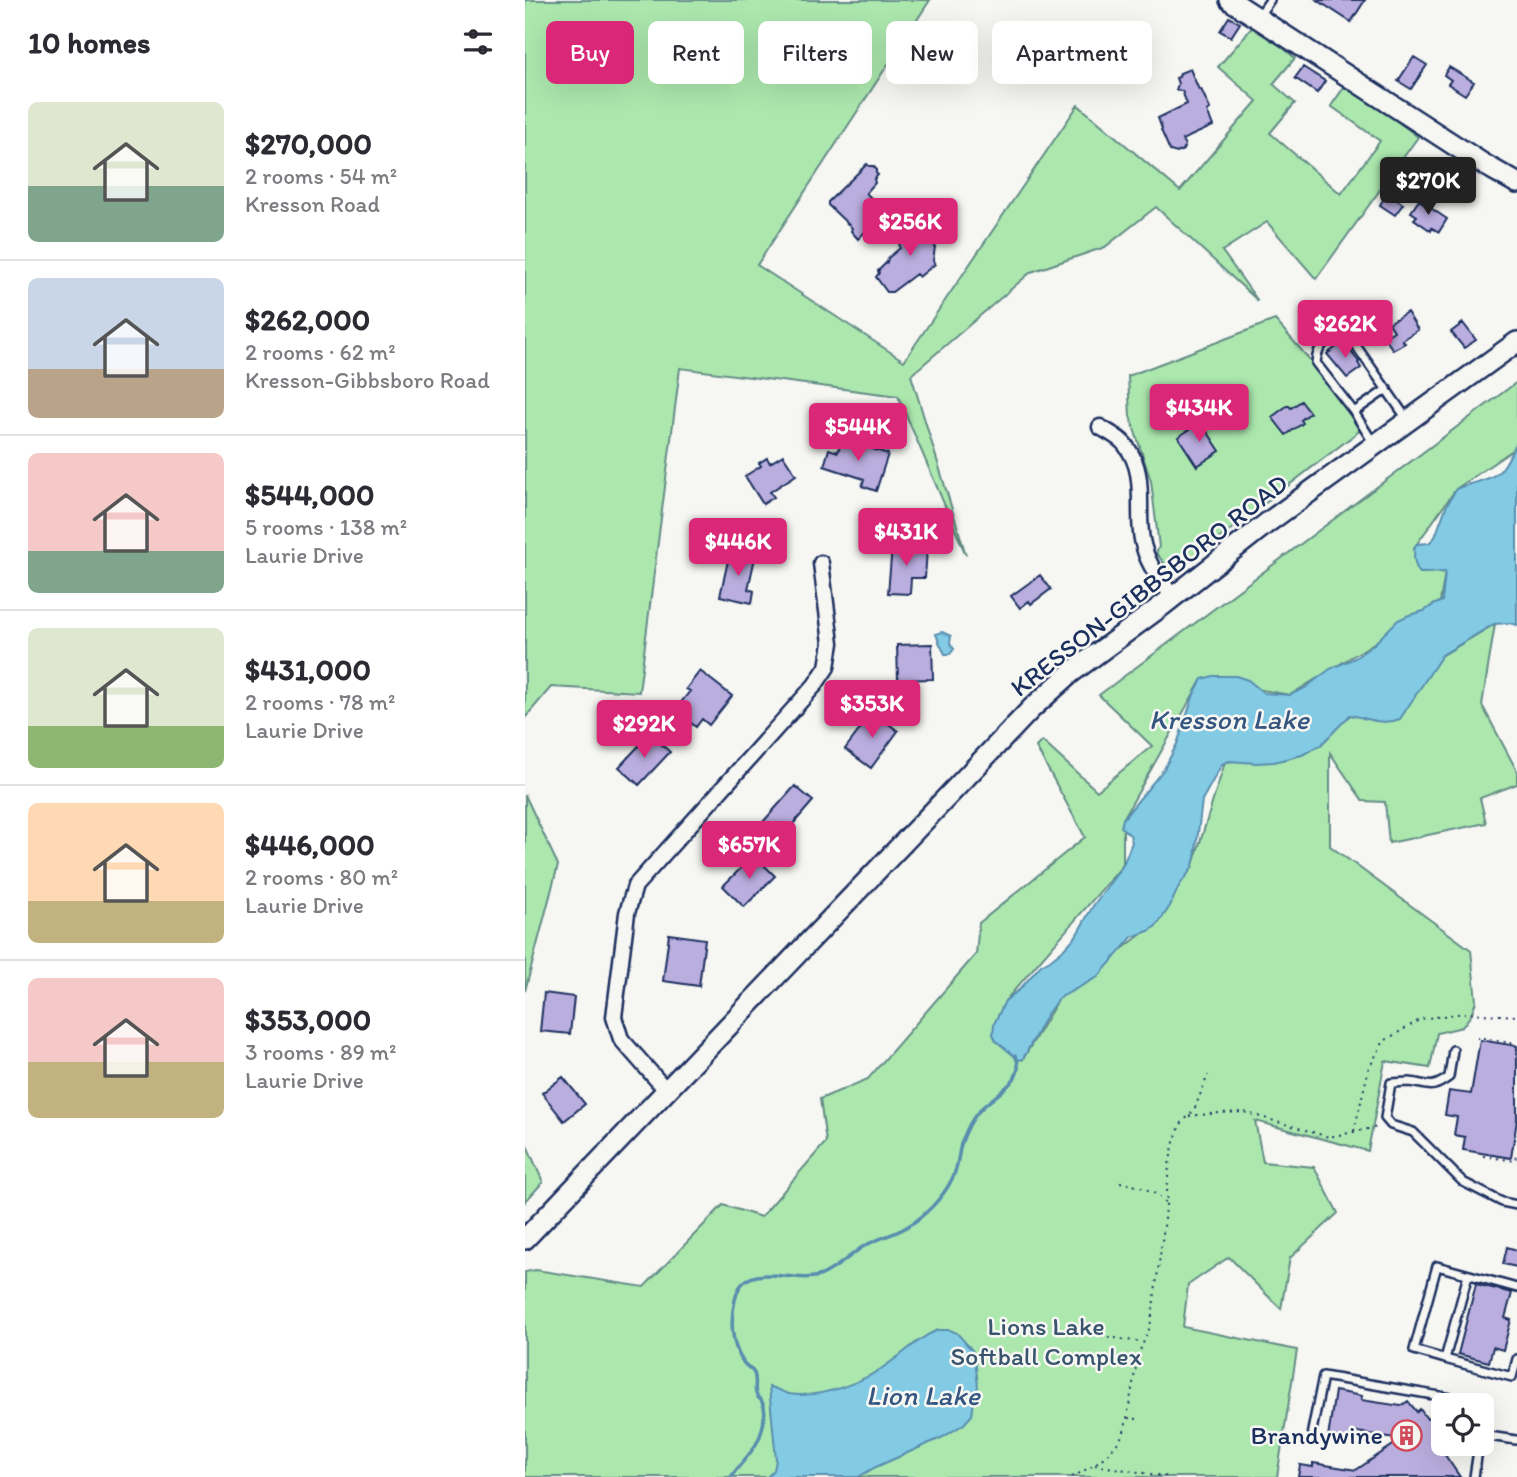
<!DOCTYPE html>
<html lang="en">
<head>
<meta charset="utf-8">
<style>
  :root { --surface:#fff; --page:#f7f7f7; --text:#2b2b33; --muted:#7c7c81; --line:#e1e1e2; --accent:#db2777 }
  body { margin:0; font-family:Itim,sans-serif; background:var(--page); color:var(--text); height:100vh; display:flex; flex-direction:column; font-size:26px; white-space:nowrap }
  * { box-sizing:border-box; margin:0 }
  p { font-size:23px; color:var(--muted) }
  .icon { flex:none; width:38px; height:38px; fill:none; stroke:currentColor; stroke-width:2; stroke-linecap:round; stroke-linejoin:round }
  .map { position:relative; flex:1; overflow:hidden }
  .side { display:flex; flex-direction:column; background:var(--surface); width:525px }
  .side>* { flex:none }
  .hud { position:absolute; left:21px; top:21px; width:665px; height:63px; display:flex; gap:14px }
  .fabs { position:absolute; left:906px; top:1393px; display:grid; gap:14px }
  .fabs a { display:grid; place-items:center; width:63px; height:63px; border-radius:10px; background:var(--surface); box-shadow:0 7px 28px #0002; font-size:35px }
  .price { position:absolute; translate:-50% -60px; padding:0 16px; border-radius:7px; background:var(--accent); color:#fff; font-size:23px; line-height:46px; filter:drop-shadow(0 2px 4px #0008) }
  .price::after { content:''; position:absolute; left:50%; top:42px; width:21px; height:16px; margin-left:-10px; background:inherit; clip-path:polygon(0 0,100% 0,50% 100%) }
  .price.on { background:#222; color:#fff }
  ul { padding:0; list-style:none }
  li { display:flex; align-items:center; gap:21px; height:175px; padding:0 28px }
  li+li { border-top:2px solid var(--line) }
  li span { display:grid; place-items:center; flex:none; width:196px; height:140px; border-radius:10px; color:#555 }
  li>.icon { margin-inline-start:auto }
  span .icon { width:84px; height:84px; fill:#fffc; stroke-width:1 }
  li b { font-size:30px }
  h2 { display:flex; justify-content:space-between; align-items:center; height:84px; padding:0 28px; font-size:30px }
  .tag { padding:0 24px; border-radius:10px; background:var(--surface); box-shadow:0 7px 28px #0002; font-size:24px; line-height:63px }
  .tag.on { background:var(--accent); color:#fff }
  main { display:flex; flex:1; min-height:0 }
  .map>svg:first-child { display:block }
</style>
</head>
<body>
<main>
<section class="side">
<h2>10 homes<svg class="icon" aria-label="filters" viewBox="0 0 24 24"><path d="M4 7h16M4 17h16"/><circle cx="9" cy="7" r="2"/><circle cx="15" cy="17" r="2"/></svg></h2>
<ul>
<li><span style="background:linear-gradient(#dfe7d0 60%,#7fa58c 0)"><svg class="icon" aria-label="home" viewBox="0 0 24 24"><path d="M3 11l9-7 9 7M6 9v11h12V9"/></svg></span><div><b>$270,000</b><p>2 rooms · 54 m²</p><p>Kresson Road</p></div></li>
<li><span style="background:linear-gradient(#c9d6e8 65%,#b9a48a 0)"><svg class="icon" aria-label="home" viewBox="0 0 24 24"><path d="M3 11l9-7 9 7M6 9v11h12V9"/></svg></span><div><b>$262,000</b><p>2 rooms · 62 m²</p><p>Kresson-Gibbsboro Road</p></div></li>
<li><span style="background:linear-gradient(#f6c9c9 70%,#7fa58c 0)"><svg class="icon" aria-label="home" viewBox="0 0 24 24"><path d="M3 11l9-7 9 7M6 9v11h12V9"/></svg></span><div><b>$544,000</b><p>5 rooms · 138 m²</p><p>Laurie Drive</p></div></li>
<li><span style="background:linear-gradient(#dfe7d0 70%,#8fb573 0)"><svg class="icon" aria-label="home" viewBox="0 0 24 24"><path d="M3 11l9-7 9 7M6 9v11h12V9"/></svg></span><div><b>$431,000</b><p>2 rooms · 78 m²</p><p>Laurie Drive</p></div></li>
<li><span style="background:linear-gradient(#ffd9b3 70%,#c2b280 0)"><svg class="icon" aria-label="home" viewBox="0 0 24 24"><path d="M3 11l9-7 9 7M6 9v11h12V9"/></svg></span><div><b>$446,000</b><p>2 rooms · 80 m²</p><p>Laurie Drive</p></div></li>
<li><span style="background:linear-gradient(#f6c9c9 60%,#c2b280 0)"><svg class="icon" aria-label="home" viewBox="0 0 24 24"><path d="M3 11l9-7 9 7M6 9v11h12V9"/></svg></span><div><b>$353,000</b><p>3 rooms · 89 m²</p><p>Laurie Drive</p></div></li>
</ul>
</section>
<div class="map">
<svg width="992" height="1477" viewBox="0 0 992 1477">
  <rect width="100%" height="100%" fill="#f6f6f2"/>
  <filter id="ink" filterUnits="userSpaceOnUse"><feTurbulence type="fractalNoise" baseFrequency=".0143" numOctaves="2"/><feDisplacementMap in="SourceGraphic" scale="14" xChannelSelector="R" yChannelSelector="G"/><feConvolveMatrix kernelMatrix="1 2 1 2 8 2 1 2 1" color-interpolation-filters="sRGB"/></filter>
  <g filter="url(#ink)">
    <path fill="#ace8ae" stroke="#648c86" stroke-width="2" d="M0 0H405L232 265 379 361 553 105 655 191 732 101 693 67 730 24 770 58 748 84 770 103 745 133 816 194 855 141 806 106 822 83 893 137 791 279 742 222 697 251 733 301 631 207 580 247 506 272 386 375 441 555 373 396 155 368 114 692 26 687 0 718Z
      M750 320 842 425 648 574 631 553 634 547 626 481 605 416 603 376Z
      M992 382V447L931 489 889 548 895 573 920 572 915 602 765 695 677 679 598 819V865L480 1001 498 1059 534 998 619 932 667 868 700 762 777 755 825 715 913 658 970 624 957 705 992 771V784L955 798 961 823 864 843 860 802 838 801 805 753V846L946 950 951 1001 946 1015 937 1027 912 1033 905 1068 860 1061 843 1151 730 1121 738 1162 789 1167 813 1213 765 1258 756 1309 704 1257 663 1285 658 1327 772 1350 752 1477H0V1272L11 1270 119 1287 198 1205 236 1217 301 1142 295 1099 343 1079 451 954 454 923 560 837 511 747 517 741 572 791 627 746 574 695Z
      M0 795 33 865 0 991Z
      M0 1141 18 1182 0 1202Z"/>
    <path fill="#83cbe4" stroke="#598dae" stroke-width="2" d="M992 442V625L984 623 969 624 917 655 875 719C856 726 843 718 825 715L796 745 777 755 749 762 731 763 704 761 697 764 677 800 670 858 667 868 654 886 645 906 633 924 626 930 607 937 573 977 534 998 522 1014 498 1059 494 1060 471 1041 468 1034 469 1024 480 1001 495 989 516 965 525 960 540 948 551 936 568 906 598 865 607 842 605 835 596 827 598 819 639 769 652 744 669 694 677 679 688 676H711L723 680 739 693 765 695 780 688 805 669 830 658 848 645 873 620 884 615 899 611 908 605 917 601 920 572 895 573C889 566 888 555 890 546L892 544 904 543 910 537 921 507 931 489C944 482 963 482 974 472 982 464 986 452 992 442Z
      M417 632 426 636 425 643 429 649 425 654H420C416 647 413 640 411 634Z
      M413 1330H425L432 1333 447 1350 450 1357 453 1387 450 1394 447 1415 439 1424 418 1437 351 1467 333 1477H242L249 1470 251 1460 244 1387C251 1388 257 1392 264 1394 297 1399 342 1381 367 1361 382 1351 396 1336 413 1330Z"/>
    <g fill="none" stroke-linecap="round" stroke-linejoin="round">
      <path stroke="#598dae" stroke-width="3.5" d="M206 1477C221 1455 236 1448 239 1418 240 1414 240 1407 237 1402 235 1397 233 1400 231 1394 229 1387 232 1380 229 1373 226 1368 221 1367 218 1362 206 1344 205 1320 210 1300 212 1293 213 1287 219 1282 237 1266 274 1284 297 1275 312 1268 323 1257 336 1248 350 1239 366 1236 380 1228 398 1218 418 1198 427 1179 433 1168 433 1156 436 1144 440 1133 446 1119 454 1111 468 1094 504 1081 490 1055"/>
    </g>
    <path fill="#baaedf" stroke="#1b2f5e" stroke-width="2" d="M792 0H840L826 22Z
      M704 17 715 23 706 37 695 31Z
      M889 57 902 65 886 89 873 81Z
      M778 67 800 81 792 93 770 78Z
      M924 67 949 82 940 95 923 84 926 80 919 75Z
      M665 69 674 90 676 89 685 109 682 111 688 126 657 140 660 145 658 150 652 153 645 151 636 130 637 129 633 118 662 104 657 91 651 90 653 84 651 78 654 77 655 73Z
      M342 164 344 166H348L351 169V173L353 175 349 179 350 183 341 193 351 203 348 208 356 216 333 239 326 231 327 228 303 205V202Z
      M862 193 878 204 870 215 855 205Z
      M894 200 922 219 914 232 907 228 906 231 889 219 892 216 886 212Z
      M404 219 408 225 413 226 408 261 410 264 394 277 391 274 367 292H362L351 277 354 273 353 271 362 262 363 258 375 248 374 242Z
      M882 312 893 330 877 340 880 343 868 350 859 337 869 331 864 323Z
      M938 323 951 340 939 348 926 332Z
      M818 342 834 362 833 363 836 368 822 378 802 354Z
      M776 401 785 413 776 420 778 423 761 435 747 417 763 405 766 408Z
      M676 422 695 451 672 466 653 437Z
      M317 439 363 454 351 491 337 486 339 479 299 466 304 449 313 452Z
      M258 455 271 475 245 492 249 497 238 504 220 476 236 466 234 463 242 458 245 463Z
      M367 546 402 549 400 578H386L385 594 363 593Z
      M205 552 230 558 223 589 229 591 227 603 195 596Z
      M515 575 526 589 506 604 504 601 495 608 486 596Z
      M407 644 408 679 373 680 372 645Z
      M175 671 207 696 184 725 177 719 171 727 150 710 165 691 161 689Z
      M348 712 373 731 346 768 320 749Z
      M125 734 145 752 114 785 94 767Z
      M270 786 288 801 256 838 238 822Z
      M229 855 250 876 219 907 198 886Z
      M144 934 180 939 174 986 138 981Z
      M19 993 49 997 45 1034 15 1031Z
      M955 1040 992 1046V1120L986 1158 938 1150 940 1137 929 1135 932 1117 920 1115 924 1091 946 1094Z
      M38 1077 60 1104 39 1121 17 1093Z
      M982 1247 992 1250V1267L978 1264Z
      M951 1284 987 1293 980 1318 986 1320 978 1350 968 1347 964 1362 933 1354Z
      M810 1391 837 1396 836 1400 876 1406 883 1401 892 1412 895 1409 902 1419 911 1413 915 1421 919 1422V1426L911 1432 923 1449 918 1452 935 1477H773L775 1465 788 1467V1463L831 1470 877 1439 831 1432 830 1442 803 1438Z"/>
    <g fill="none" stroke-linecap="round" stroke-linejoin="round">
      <defs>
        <path id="lane" d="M733 17 745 0
          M829 412 862 389
          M849 444 829 412 791 363C792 344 806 333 825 337L882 419
          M928 1050 924 1077C905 1091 904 1084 884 1082 878 1082 872 1083 866 1083L860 1118 866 1125 888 1132 938 1182 977 1202 992 1205
          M943 1275 920 1359 889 1350 912 1266 992 1288
          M920 1359 987 1377 992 1359
          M916 1396 914 1405 919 1416
          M787 1431 798 1376 961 1404 957 1426
          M957 1435 991 1440
          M949 1477 954 1444"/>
        <path id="street" d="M575 427C583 432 596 438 601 446 625 477 608 517 620 551 625 568 638 583 648 597
          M141 1090 96 1039 89 1017 102 913 110 886 290 685 302 667 306 643 296 563"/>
        <path id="secondary" d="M705 0 960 165 992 183
          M0 1239 507 708 547 672 638 605 742 523 992 342"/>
      </defs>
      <use href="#lane" stroke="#1b2f5e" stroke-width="12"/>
      <use href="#street" stroke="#1b2f5e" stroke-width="19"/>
      <use href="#secondary" stroke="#1b2f5e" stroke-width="24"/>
      <path stroke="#1b2f5e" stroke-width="2" stroke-dasharray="2 5" stroke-linecap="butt" d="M953 1039V1037L992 1044
        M664 1116 695 1113 719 1112 804 1137 853 1127
        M829 1131 844 1068 859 1041 896 1019 940 1013 992 1016
        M958 1156 990 1161 992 1152
        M595 1182C613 1186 628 1189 641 1203
        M576 1336 616 1342
        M603 1418 612 1419
        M570 1465 645 1477
        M547 1477C569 1466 591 1452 600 1429L613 1355 625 1327 627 1315 640 1219 644 1165 649 1142 656 1124 669 1110 683 1075"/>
      <use href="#lane" stroke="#f6f6f2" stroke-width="7"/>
      <use href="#street" stroke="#f6f6f2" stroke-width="14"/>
      <use href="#secondary" stroke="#f6f6f2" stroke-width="19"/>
    </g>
  </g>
  <defs>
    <symbol id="building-ring" viewBox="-11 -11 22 22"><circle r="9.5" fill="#f6f6f2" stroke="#d1495b" stroke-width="1.5"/><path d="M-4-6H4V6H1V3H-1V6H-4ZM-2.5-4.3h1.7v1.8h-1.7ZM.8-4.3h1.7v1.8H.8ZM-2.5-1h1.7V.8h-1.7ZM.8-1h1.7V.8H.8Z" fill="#d1495b"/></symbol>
  </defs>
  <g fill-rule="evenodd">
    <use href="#building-ring" x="864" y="1418" width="35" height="35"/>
  </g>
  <g text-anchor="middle" stroke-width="5" stroke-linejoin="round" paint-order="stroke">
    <g font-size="26" fill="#1b2f5e" stroke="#f6f6f2">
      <text transform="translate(624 585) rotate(-38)" y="9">KRESSON-GIBBSBORO ROAD</text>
    </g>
    <g font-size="26" fill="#38546e" stroke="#f6f6f2">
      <text x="521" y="1335">Lions Lake<tspan x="521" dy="30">Softball Complex</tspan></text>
    </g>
    <g font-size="26" fill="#1b2f5e" stroke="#f6f6f2" text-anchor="end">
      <text x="858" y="1444">Brandywine</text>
    </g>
    <g font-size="28" font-style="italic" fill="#355680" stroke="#f6f6f2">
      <text x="704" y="729">Kresson Lake</text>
      <text x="398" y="1405">Lion Lake</text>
    </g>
  </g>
</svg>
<div class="fabs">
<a><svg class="icon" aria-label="locate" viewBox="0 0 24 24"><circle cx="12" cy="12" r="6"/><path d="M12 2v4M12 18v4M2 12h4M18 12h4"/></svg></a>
</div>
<b class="price on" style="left:903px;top:217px">$270K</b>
<b class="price" style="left:385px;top:258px">$256K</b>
<b class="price" style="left:820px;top:360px">$262K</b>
<b class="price" style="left:674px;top:444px">$434K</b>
<b class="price" style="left:333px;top:463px">$544K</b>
<b class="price" style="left:381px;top:568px">$431K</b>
<b class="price" style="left:213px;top:578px">$446K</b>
<b class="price" style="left:347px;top:740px">$353K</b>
<b class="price" style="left:119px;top:760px">$292K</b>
<b class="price" style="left:224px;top:881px">$657K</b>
<div class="hud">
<a class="tag on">Buy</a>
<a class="tag">Rent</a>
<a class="tag">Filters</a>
<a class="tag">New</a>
<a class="tag">Apartment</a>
</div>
</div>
</main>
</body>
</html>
